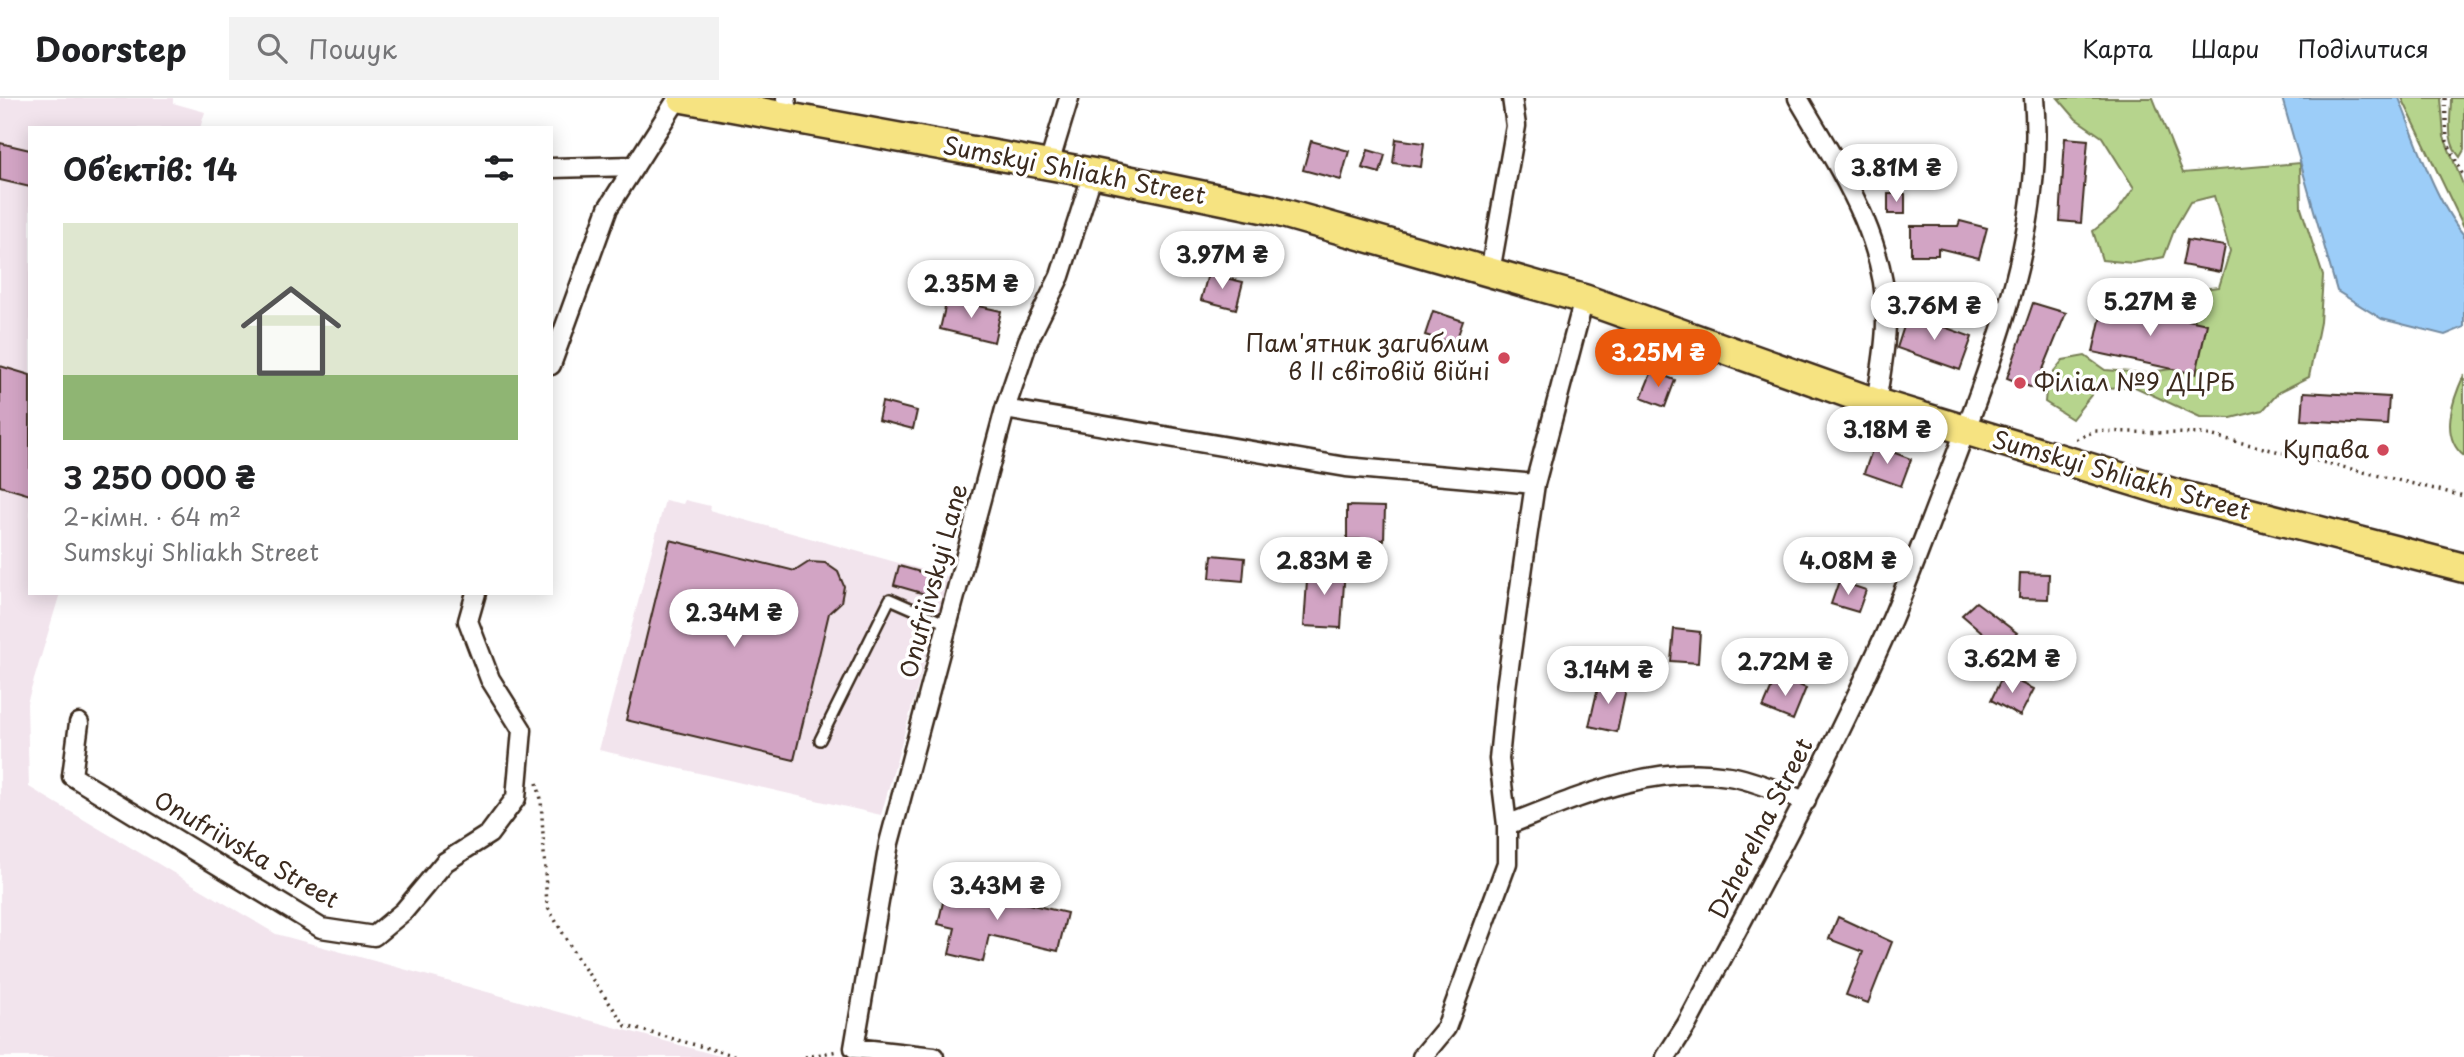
<!DOCTYPE html>
<html lang="uk">
<head>
<meta charset="utf-8">
<style>
  :root { --surface:#fff; --page:#f2f2f2; --text:#202124; --muted:#757577; --line:#e0e0e0; --accent:#ea580c }
  body { margin:0; font-family:"Playpen Sans",sans-serif; background:var(--page); color:var(--text); height:100vh; display:flex; flex-direction:column; font-size:26px; white-space:nowrap }
  * { box-sizing:border-box; margin:0 }
  p { font-size:23px; color:var(--muted) }
  .icon { flex:none; width:38px; height:38px; fill:none; stroke:currentColor; stroke-width:2; stroke-linecap:round; stroke-linejoin:round }
  .map { position:relative; flex:1; overflow:hidden }
  .drawer { position:absolute; left:28px; top:28px; width:525px; height:469px; display:flex; flex-direction:column; background:var(--surface); border-radius:0px; box-shadow:0 4px 18px #0003 }
  .drawer>* { flex:none }
  .price { position:absolute; translate:-50% -60px; padding:0 16px; border-radius:24px; background:#fff; color:#222; font-size:23px; line-height:46px; filter:drop-shadow(0 2px 4px #0008) }
  .price::after { content:''; position:absolute; left:50%; top:42px; width:21px; height:16px; margin-left:-10px; background:inherit; clip-path:polygon(0 0,100% 0,50% 100%) }
  .price.selected { background:var(--accent); color:#fff }
  ul { padding:0; list-style:none }
  li { display:grid; align-content:center; gap:14px; height:371px; padding:0 35px }
  li+li { border-top:2px solid var(--line) }
  li span { display:grid; place-items:center; height:217px; border-radius:0px; color:#555 }
  li>.icon { margin-inline-start:auto }
  span .icon { width:126px; height:126px; fill:#fffc; stroke-width:1 }
  li b { font-size:30px }
  h2 { display:flex; justify-content:space-between; align-items:center; height:84px; padding:0 35px; font-size:30px }
  header { display:flex; align-items:center; gap:42px; box-sizing:border-box; height:98px; padding:0 35px; background:var(--surface); border-bottom:2px solid var(--line) }
  header strong { font-size:33px }
  nav { display:flex; gap:38px; margin-inline-start:auto; font-size:24px }
  .search { width:490px; height:63px; background:var(--page); display:flex; align-items:center; gap:18px; box-sizing:border-box; padding:0 24px; border-radius:0px; color:var(--muted); font-size:26px }
  .map>svg:first-child { display:block }
</style>
</head>
<body>
<header>
<strong>Doorstep</strong>
<div class="search"><svg class="icon" aria-label="search" viewBox="0 0 24 24"><circle cx="10" cy="10" r="6"/><path d="M15 15l6 6"/></svg>Пошук</div>
<nav><a>Карта</a><a>Шари</a><a>Поділитися</a></nav>
</header>
<div class="map">
<svg width="2464" height="959" viewBox="0 0 2464 959">
  <rect width="100%" height="100%" fill="#fff"/>
  <filter id="ink" filterUnits="userSpaceOnUse"><feTurbulence type="fractalNoise" baseFrequency=".0143" numOctaves="2"/><feDisplacementMap in="SourceGraphic" scale="14" xChannelSelector="R" yChannelSelector="G"/><feConvolveMatrix kernelMatrix="1 2 1 2 8 2 1 2 1" color-interpolation-filters="sRGB"/></filter>
  <g filter="url(#ink)">
    <path fill="#f2e4ed" d="M0 0H173V5L205 14 200 30H30V495H60L27 605 29 689 276 836 723 959H0Z
      M665 402 683 406 685 402 710 408 709 412 949 479 881 717 599 652Z"/>
    <path fill="#b6d48d" stroke="#787f56" stroke-width="2" d="M2058 0H2153L2183 75 2300 65 2301 110 2323 178 2320 224 2309 279 2279 294 2263 312 2231 320 2200 319 2133 288 2096 291 2072 321 2045 304 2047 282 2063 262 2085 258 2105 272 2145 275 2183 269 2195 222 2183 203 2200 191 2219 189 2230 153 2214 98 2190 104 2175 130 2164 159 2133 165 2102 162 2093 133 2116 115 2134 90 2102 39 2076 21Z
      M2402 0H2441L2444 39 2464 89V129Z
      M2451 0H2464V52L2460 59C2445 43 2451 20 2451 0Z
      M2464 277V358C2439 338 2453 301 2464 277Z"/>
    <path fill="#9ccdf8" stroke="#758ca1" stroke-width="2" d="M2282 0H2399C2415 40 2436 105 2464 137V229L2445 237 2382 221 2337 193Z"/>
    <path fill="#d2a4c4" stroke="#3b2a1e" stroke-width="2" d="M2065 40 2088 42 2081 125 2060 123Z
      M1396 41 1424 45 1421 69 1393 65Z
      M1311 43 1349 53 1341 82 1303 72Z
      M0 45 30 52V89L0 82Z
      M1368 52 1385 57 1380 75 1362 70Z
      M1888 96H1905V116H1888Z
      M1960 123 1987 130 1979 160 1938 150V157H1911V128H1958Z
      M2187 142 2225 148 2220 174 2182 167Z
      M1208 176 1243 184 1236 211 1201 202Z
      M947 201 1001 213 994 244 940 231Z
      M2104 204 2207 226 2196 276 2093 254Z
      M2033 205 2066 215 2035 291 2007 280Z
      M1433 213 1463 223 1455 246 1425 237Z
      M1908 216 1972 239 1960 272 1897 250Z
      M0 268 30 277V397L0 388Z
      M1652 273 1675 282 1665 309 1641 300Z
      M2304 294 2389 299 2387 327 2302 322Z
      M882 304 917 313 913 331 878 322Z
      M1874 347 1911 361 1901 388 1864 375Z
      M1347 408 1385 409 1384 442 1347 441Z
      M670 442 795 473 809 464 825 465 838 474 844 488 841 504 829 515 794 662 626 622Z
      M1212 457 1245 460 1243 483 1210 480Z
      M899 468 938 479 932 498 894 487Z
      M1308 468 1345 470 1341 530 1304 528Z
      M2020 475 2049 476 2048 501 2019 500Z
      M1839 483 1866 492 1858 514 1831 506Z
      M1976 504 2017 535 2002 551 1962 517Z
      M1674 531 1700 534 1698 565 1671 563Z
      M1777 577 1806 590 1793 622 1763 610Z
      M2003 577 2034 591 2020 618 1991 602Z
      M1600 581 1627 587 1617 634 1589 628Z
      M947 787 1067 815 1058 853 989 837 983 864 949 856 955 830 938 826Z
      M1838 819 1892 844 1868 905 1846 897 1863 854 1829 841Z"/>
    <g fill="none" stroke-linecap="round" stroke-linejoin="round">
      <defs>
        <path id="lane" d="M820 642 890 501 947 526"/>
        <path id="street" d="M786 0 789 21
          M1798 0C1838 69 1888 141 1886 224 1886 250 1880 278 1876 305
          M1049 66 1069 0
          M551 70 635 68
          M1490 174 1516 28 1512 0
          M551 267 608 110 678 0
          M1005 311 1346 369 1535 386
          M79 625 72 678 321 830 374 838 404 813 445 764 489 736 516 700 522 632 490 581 468 523 476 495
          M1507 727C1579 699 1650 666 1729 678 1755 682 1781 695 1806 703
          M934 959 854 950 889 745 1005 311 1028 243 1060 178 1093 75
          M1422 959 1446 930 1507 765V727L1499 661 1506 590 1526 447 1535 386 1584 201
          M1666 959 1687 926C1758 792 1831 659 1892 521 1913 472 1930 422 1950 373 1995 255 2045 128 2034 0"/>
        <path id="primary" d="M683 0 1093 75 1272 112 1584 201 1876 305 2176 396 2464 470"/>
      </defs>
      <use href="#lane" stroke="#3b2a1e" stroke-width="14"/>
      <use href="#street" stroke="#3b2a1e" stroke-width="23"/>
      <use href="#primary" stroke="#3b2a1e" stroke-width="33"/>
      <path stroke="#3b2a1e" stroke-width="3.5" stroke-dasharray="2 5" stroke-linecap="butt" d="M2445 0 2447 43 2464 80
        M2076 341 2095 333 2205 336 2464 398
        M537 685 541 701 547 808 579 863 626 928 740 959
        M805 959 838 953"/>
      <use href="#lane" stroke="#fff" stroke-width="9"/>
      <use href="#street" stroke="#fff" stroke-width="18"/>
      <use href="#primary" stroke="#f6e381" stroke-width="28"/>
    </g>
  </g>
  <g fill="#d1495b" stroke="#fff" stroke-width="2.5">
    <circle cx="1504" cy="260" r="7"/>
    <circle cx="2020" cy="285" r="7"/>
    <circle cx="2383" cy="352" r="7"/>
  </g>
  <g text-anchor="middle" stroke-width="7" stroke-linejoin="round" paint-order="stroke">
    <g font-size="24" fill="#3b2a1e" stroke="#fff">
      <text transform="translate(1074 73) rotate(11)" y="8">Sumskyi Shliakh Street</text>
      <text transform="translate(2121 378) rotate(16)" y="8">Sumskyi Shliakh Street</text>
      <text transform="translate(934 483) rotate(-75)" y="8">Onufriivskyi Lane</text>
      <text transform="translate(1761 731) rotate(-63)" y="8">Dzherelna Street</text>
      <text transform="translate(246 752) rotate(30)" y="8">Onufriivska Street</text>
    </g>
    <g font-size="24" fill="#3b2a1e" stroke="#fff" text-anchor="end">
      <text x="1490" y="254">Пам'ятник загиблим<tspan x="1490" dy="28">в II світовій війні</tspan></text>
      <text x="2034" y="293" text-anchor="start">Філіал №9 ДЦРБ</text>
      <text x="2369" y="360">Купава</text>
    </g>
  </g>
</svg>
<b class="price" style="left:1896px;top:106px">3.81M ₴</b>
<b class="price" style="left:1222px;top:193px">3.97M ₴</b>
<b class="price" style="left:971px;top:222px">2.35M ₴</b>
<b class="price" style="left:2150px;top:240px">5.27M ₴</b>
<b class="price" style="left:1934px;top:244px">3.76M ₴</b>
<b class="price selected" style="left:1658px;top:291px">3.25M ₴</b>
<b class="price" style="left:1887px;top:368px">3.18M ₴</b>
<b class="price" style="left:1324px;top:499px">2.83M ₴</b>
<b class="price" style="left:1848px;top:499px">4.08M ₴</b>
<b class="price" style="left:734px;top:551px">2.34M ₴</b>
<b class="price" style="left:2012px;top:597px">3.62M ₴</b>
<b class="price" style="left:1785px;top:600px">2.72M ₴</b>
<b class="price" style="left:1608px;top:608px">3.14M ₴</b>
<b class="price" style="left:997px;top:824px">3.43M ₴</b>
<section class="drawer">
<h2>Об’єктів: 14<svg class="icon" aria-label="filters" viewBox="0 0 24 24"><path d="M4 7h16M4 17h16"/><circle cx="9" cy="7" r="2"/><circle cx="15" cy="17" r="2"/></svg></h2>
<ul>
<li><span style="background:linear-gradient(#dfe7d0 70%,#8fb573 0)"><svg class="icon" aria-label="home" viewBox="0 0 24 24"><path d="M3 11l9-7 9 7M6 9v11h12V9"/></svg></span><div><b>3 250 000 ₴</b><p>2-кімн. · 64 m²</p><p>Sumskyi Shliakh Street</p></div></li>
</ul>
</section>
</div>
</body>
</html>
